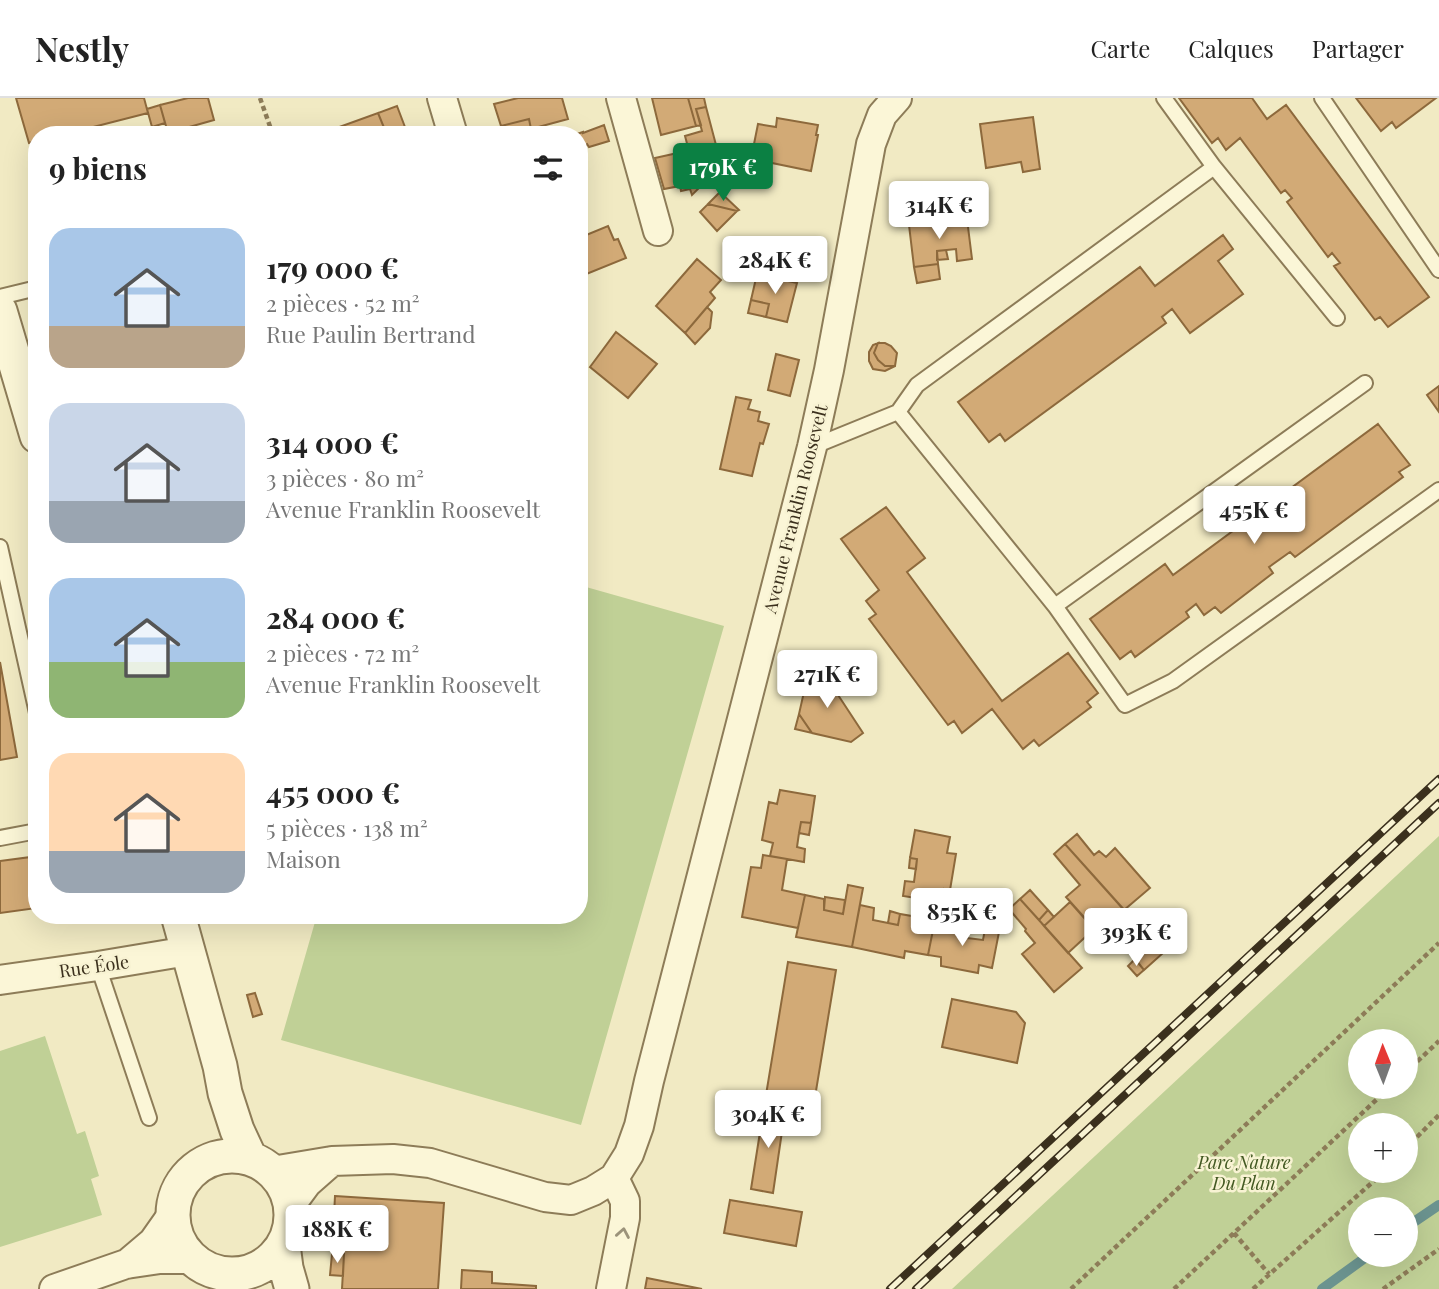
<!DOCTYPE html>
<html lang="fr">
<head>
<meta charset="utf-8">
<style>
  :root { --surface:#fff; --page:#f2f2f2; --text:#222; --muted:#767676; --line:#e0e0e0; --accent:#0b8043 }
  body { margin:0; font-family:"Playfair Display",serif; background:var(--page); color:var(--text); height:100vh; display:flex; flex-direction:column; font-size:26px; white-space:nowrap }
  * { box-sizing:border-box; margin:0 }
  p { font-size:23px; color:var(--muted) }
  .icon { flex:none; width:38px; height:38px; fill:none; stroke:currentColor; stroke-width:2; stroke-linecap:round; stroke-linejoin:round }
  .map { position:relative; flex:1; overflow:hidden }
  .details { position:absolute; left:28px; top:28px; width:560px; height:798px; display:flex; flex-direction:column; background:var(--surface); border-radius:28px; box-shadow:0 7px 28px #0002 }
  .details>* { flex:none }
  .needle { width:46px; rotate:359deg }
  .fabs { position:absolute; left:1348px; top:931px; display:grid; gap:14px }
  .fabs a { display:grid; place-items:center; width:70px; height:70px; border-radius:50%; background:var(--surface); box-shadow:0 7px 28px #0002; font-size:35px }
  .price { position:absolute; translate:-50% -60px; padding:0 16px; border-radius:7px; background:#fff; color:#222; font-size:23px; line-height:46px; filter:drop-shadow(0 2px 4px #0008) }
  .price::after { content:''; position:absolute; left:50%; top:42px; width:21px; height:16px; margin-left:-10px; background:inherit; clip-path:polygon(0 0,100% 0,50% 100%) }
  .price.selected { background:var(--accent); color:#fff }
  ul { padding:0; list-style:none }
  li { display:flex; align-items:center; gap:21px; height:175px; padding:0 21px }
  li span { display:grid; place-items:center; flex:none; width:196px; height:140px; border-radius:21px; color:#555 }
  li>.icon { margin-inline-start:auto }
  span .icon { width:84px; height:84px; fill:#fffc; stroke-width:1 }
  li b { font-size:30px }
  h2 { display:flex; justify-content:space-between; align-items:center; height:84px; padding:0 21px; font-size:30px }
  header { display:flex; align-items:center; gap:42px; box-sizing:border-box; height:98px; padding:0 35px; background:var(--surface); border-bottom:2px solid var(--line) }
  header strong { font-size:33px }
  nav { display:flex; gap:38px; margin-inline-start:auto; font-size:24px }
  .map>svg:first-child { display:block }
</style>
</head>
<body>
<header>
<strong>Nestly</strong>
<nav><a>Carte</a><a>Calques</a><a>Partager</a></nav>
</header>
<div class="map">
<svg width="1439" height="1191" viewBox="0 0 1439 1191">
  <rect width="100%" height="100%" fill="#f1eac3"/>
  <path fill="#c0d096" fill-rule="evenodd" d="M579 487 724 528 581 1027 281 942 317 817H579Z
    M1439 738V1191H952ZM1405 943V989H1360V943ZM1360 1027H1405V1073H1360ZM1360 1111H1405V1157H1360Z
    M45 938 77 1036 85 1033 99 1078 91 1081 102 1117 0 1149V953Z"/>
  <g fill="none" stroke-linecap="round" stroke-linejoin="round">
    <path stroke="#6b938f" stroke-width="10" d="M1405 1130 1439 1107
      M1322 1191 1369 1157"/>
  </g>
  <path fill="#d2aa76" stroke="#8d693c" stroke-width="2" d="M16 0H144L148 15 62 37H37V43L29 45Z
    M188 0H208L214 22 168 35 160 7Z
    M518 0H562L568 21 531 31 529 21 501 28 494 6Z
    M652 0H688L696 28 661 37Z
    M688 0H704L706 9 696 11 701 27 696 28Z
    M1179 0H1252L1267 21 1286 7 1429 199 1388 229 1380 219 1375 222 1334 168 1340 165 1332 155 1328 159 1287 104 1292 100 1285 92 1281 95 1240 40 1226 52 1218 40 1212 45Z
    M1356 0H1436L1396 30 1392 24 1381 33Z
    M160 7 165 25 152 29 147 11Z
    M397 8 408 37H387L378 15Z
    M706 9 716 47 689 53 685 38 702 33 696 11Z
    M378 15 387 37 320 36Z
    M1033 19 1040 71 1023 74 1021 64 986 70 980 26Z
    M777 20 818 27 816 37H818L811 73 767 64 764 79 748 76 758 26 776 29Z
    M529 21 531 31 503 37 501 28Z
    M604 27 609 43 589 49 587 46 579 49V37H574L583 34V35Z
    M711 48 714 59 704 63 700 50Z
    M700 50 704 63 714 59 717 72 692 97 690 91 681 93 680 88 664 91 655 60Z
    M747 56 752 57 748 74 744 73Z
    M720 94 739 112 737 113 708 106Z
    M708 106 737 113 717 133 700 114Z
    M953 120V123L967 121 972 161 957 163 956 151 937 153 938 166 914 169 909 127Z
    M608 128 614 142 618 141 626 160 579 179V140Z
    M1223 137 1233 151 1218 163 1243 196 1190 235 1172 211 1162 219 1166 225 1005 343 1000 336 989 344 958 304 1140 169 1155 188Z
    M946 152 948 161 937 162V153Z
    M697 161 721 182 710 194 715 200 685 235 656 208Z
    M938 166 940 181 917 185 914 169Z
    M757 176 797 185 787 224 766 219 769 206 751 202Z
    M751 202 769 206 766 219 748 215Z
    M707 209 712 214 710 230 695 246 685 235Z
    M616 234 657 266 628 300 590 269Z
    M878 245 874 255 878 262 885 268H895L885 273 873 271 869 263V254L873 247Z
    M878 245H885L891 248 897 255 895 268H885L878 262 874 255Z
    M776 256 799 262 790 298 768 292Z
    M1439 288V314L1427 297Z
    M736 299 751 302 748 311 760 314 758 323 769 326 763 346 760 345 752 378 720 371Z
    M1378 326 1410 367 1399 374 1403 379 1295 459 1290 454 1269 469 1273 475 1221 515 1215 509 1204 517 1196 506 1186 514 1189 519 1135 559 1131 553 1120 561 1090 521 1165 466 1173 477Z
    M886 409 925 460 907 474 1002 603 1068 555 1098 595 1087 604 1091 609 1039 648 1034 642 1023 651 992 611 962 635 954 623 948 627 869 521 876 516 866 503 879 492 841 441Z
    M0 564 17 659 0 662Z
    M819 568 863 635 851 644 812 635 799 616 808 576Z
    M799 616 812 635 795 631Z
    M780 692 815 698 811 725 801 724 799 735 797 749 805 751 804 764 770 758 773 745 762 742 769 704 777 706Z
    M801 724 811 725 809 737 799 735Z
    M915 732 950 739 947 755 956 756 950 792 944 791 942 804 903 798 905 783 914 784 917 761 910 760Z
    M1077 736 1094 757 1099 753 1106 759 1115 750 1150 790 1124 812 1065 746Z
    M1065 746 1127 815 1100 837 1066 799 1080 787 1054 756Z
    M763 757 787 761 782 792 805 797 798 830 742 819 751 769 761 770Z
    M31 759V762L37 761V810L0 815V763Z
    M910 760 917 761 916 771 909 770Z
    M848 787 863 790 852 849 796 839 805 797 824 801V812L843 816Z
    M1030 792 1048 812 1039 822 1020 801Z
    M825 799 845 802 843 816 824 812Z
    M1020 801 1082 870 1054 894 1022 856 1035 845 1025 833 1026 831 1009 811Z
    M1070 804 1094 831 1068 855 1044 828Z
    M860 807 874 810 873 822 898 827 900 816 935 822 928 857 905 853 904 860 852 849Z
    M1048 812 1054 819 1044 828 1039 822Z
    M890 813 900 816 898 827 888 825Z
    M935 822 959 826 957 838 967 840 983 842 985 831 999 834 992 870 979 867 978 875 941 868V859L928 857Z
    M959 826 969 828 967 840 957 838Z
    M1152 843 1163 855 1144 872 1134 859Z
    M1135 861 1144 872 1137 878 1128 868Z
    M788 864 836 872 812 1017 764 1009Z
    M255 895 262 916 253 919 247 897Z
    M952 901 1016 914 1025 925 1017 965 942 949Z
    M764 1009 785 1013 773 1095 751 1091Z
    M335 1098 444 1105 438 1191H342L344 1156H332Z
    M730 1102 802 1114 796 1148 724 1135Z
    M332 1156H344L343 1178 330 1177Z
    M462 1172 492 1174V1185L536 1188V1191H461Z
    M647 1180 702 1191H645Z"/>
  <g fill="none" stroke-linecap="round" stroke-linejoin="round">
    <defs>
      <path id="service" d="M1164 0 1214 69
        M1322 0 1439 172
        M0 199 37 190
        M898 314 917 287 1214 69 1337 220
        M812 349 898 314 1055 508 1365 285
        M0 449 37 615
        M1055 508 1125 607 1173 583 1439 392
        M0 740 37 733
        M98 868 149 1020"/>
      <path id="minor" d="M442 0 453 37
        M621 0 658 133
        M0 882 98 868 188 853
        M272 1073 332 1063 393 1061 430 1065 545 1099 571 1102 593 1093 614 1080 629 1056 639 1028 649 983 812 349 829 272 871 46 882 17 897 0
        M290 1108 307 1085 332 1063
        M127 1166 153 1144 172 1117
        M54 1191 126 1166 160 1161H192
        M611 1191 625 1120V1103L614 1080"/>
      <path id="tertiary" d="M0 213 37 338
        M178 817 220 968 225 995 237 1032 250 1060
        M173 1117a59 59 0 1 1 118 0a59 59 0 1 1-118 0Z
        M283 1147 286 1170 292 1191"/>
    </defs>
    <use href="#service" stroke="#8d7c58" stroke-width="18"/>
    <use href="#minor" stroke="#8d7c58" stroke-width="32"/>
    <use href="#tertiary" stroke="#8d7c58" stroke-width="37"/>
    <path stroke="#8d7c58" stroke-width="4.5" stroke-dasharray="5 3.5" stroke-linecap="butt" d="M260 0 273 37
      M1405 975 1439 943
      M1405 1051 1439 1017
      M1234 1135 1269 1176
      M1071 1191 1439 845
      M1174 1191 1390 989
      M1253 1191 1385 1073
      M1383 1191 1439 1151"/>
    <use href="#service" stroke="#fbf6d7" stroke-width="14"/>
    <use href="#minor" stroke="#fbf6d7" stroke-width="28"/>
    <use href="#tertiary" stroke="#fbf6d7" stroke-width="33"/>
    <defs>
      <path id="rail" d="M890 1191 1439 681
        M916 1191 1439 705"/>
    </defs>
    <use href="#rail" stroke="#3b301d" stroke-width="8"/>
    <use href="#rail" stroke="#f8f3d3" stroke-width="5" stroke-dasharray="16" stroke-linecap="butt"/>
  </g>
  <defs><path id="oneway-chevron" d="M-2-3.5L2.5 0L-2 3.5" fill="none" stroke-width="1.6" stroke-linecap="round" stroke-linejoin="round" transform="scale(1.75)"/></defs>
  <use stroke="#9b937a" href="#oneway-chevron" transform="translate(623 1135) rotate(-80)"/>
  <g text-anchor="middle" stroke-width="5" stroke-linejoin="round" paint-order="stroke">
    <g font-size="18" fill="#3b301d" stroke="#f8f3d3">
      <text transform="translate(796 411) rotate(-76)" y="6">Avenue Franklin Roosevelt</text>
      <text transform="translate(94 869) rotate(-8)" y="6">Rue Éole</text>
    </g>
    <g font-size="18" font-style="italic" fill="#435922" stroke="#f8f3d3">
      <text x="1244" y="1071">Parc Nature<tspan x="1244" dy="21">Du Plan</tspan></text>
    </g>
  </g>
</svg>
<div class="fabs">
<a><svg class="needle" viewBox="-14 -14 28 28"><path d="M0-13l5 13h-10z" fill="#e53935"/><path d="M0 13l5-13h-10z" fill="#767676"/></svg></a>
<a>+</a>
<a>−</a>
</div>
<b class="price selected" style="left:723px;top:105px">179K €</b>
<b class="price" style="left:939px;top:143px">314K €</b>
<b class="price" style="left:775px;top:198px">284K €</b>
<b class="price" style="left:1254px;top:448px">455K €</b>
<b class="price" style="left:827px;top:612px">271K €</b>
<b class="price" style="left:962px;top:850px">855K €</b>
<b class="price" style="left:1136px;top:870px">393K €</b>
<b class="price" style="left:768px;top:1052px">304K €</b>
<b class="price" style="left:337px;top:1167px">188K €</b>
<section class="details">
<h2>9 biens<svg class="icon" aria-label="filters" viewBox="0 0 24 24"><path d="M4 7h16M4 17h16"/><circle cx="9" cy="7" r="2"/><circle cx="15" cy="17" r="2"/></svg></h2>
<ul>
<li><span style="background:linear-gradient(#a9c7e8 70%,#b9a48a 0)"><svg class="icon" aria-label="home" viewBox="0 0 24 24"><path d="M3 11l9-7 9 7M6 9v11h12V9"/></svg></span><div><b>179 000 €</b><p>2 pièces · 52 m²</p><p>Rue Paulin Bertrand</p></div></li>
<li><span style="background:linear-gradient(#c9d6e8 70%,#9aa5b1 0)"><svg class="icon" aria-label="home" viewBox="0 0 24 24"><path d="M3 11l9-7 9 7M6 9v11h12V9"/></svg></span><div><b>314 000 €</b><p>3 pièces · 80 m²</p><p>Avenue Franklin Roosevelt</p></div></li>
<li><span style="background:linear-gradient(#a9c7e8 60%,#8fb573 0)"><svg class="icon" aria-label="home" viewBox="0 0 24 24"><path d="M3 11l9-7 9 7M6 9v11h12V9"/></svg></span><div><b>284 000 €</b><p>2 pièces · 72 m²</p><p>Avenue Franklin Roosevelt</p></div></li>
<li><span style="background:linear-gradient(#ffd9b3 70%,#9aa5b1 0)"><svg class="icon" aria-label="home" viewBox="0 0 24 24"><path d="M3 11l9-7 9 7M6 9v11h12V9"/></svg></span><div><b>455 000 €</b><p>5 pièces · 138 m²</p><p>Maison</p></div></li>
</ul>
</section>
</div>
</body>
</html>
